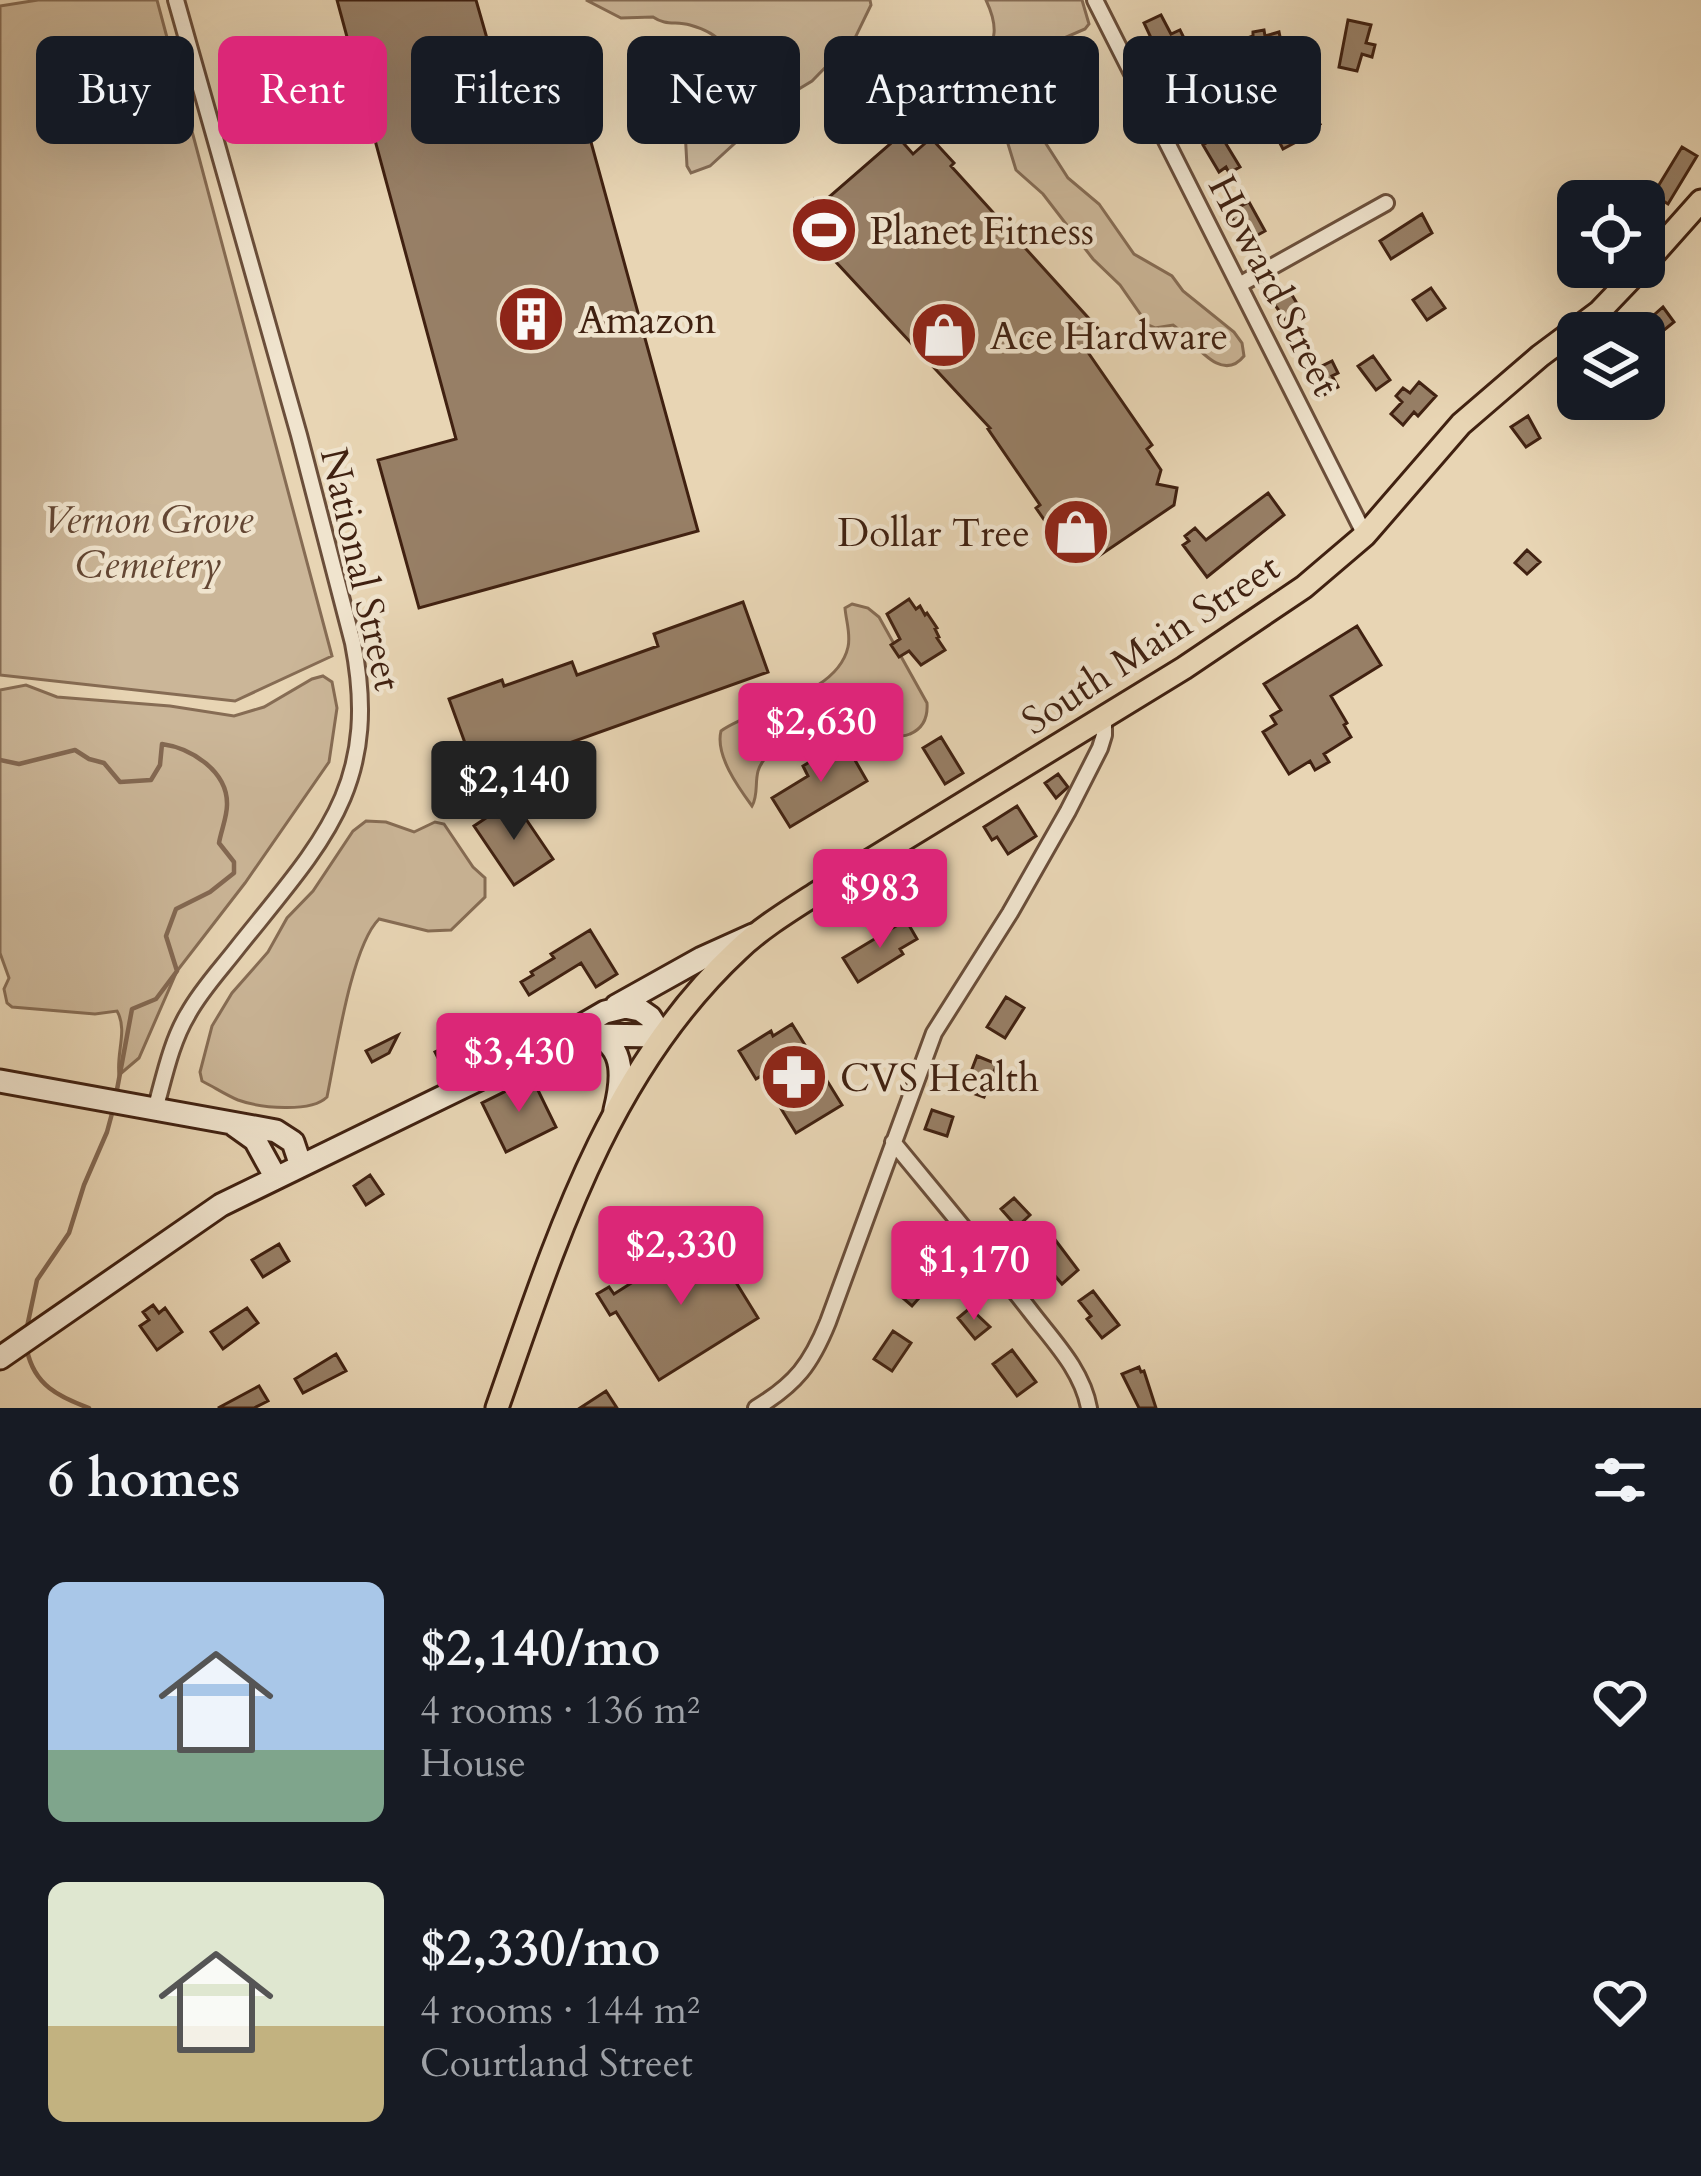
<!DOCTYPE html>
<html lang="en">
<head>
<meta charset="utf-8">
<style>
  :root { --surface:#171b24; --page:#242831; --text:#f1f3f6; --muted:#9ea1a6; --accent:#db2777 }
  body { margin:0; font-family:Cardo,serif; background:var(--page); color:var(--text); height:100vh; display:flex; flex-direction:column; font-size:45px; white-space:nowrap }
  * { box-sizing:border-box; margin:0 }
  p { font-size:39px; color:var(--muted) }
  .icon { flex:none; width:66px; height:66px; fill:none; stroke:currentColor; stroke-width:2; stroke-linecap:round; stroke-linejoin:round }
  .map { position:relative; height:1408px; overflow:hidden }
  .details { display:flex; flex-direction:column; background:var(--surface); flex:1 }
  .details>* { flex:none }
  .guide { position:absolute; left:36px; top:36px; width:1629px; height:108px; display:flex; gap:24px }
  .controls { position:absolute; left:1557px; top:180px; display:grid; gap:24px }
  .controls a { display:grid; place-items:center; width:108px; height:108px; border-radius:18px; background:var(--surface); box-shadow:0 12px 48px #0002; font-size:60px }
  .price { position:absolute; translate:-50% -102px; padding:0 27px; border-radius:12px; background:var(--accent); color:#fff; font-size:39px; line-height:78px; filter:drop-shadow(0 3px 6px #0008) }
  .price::after { content:''; position:absolute; left:50%; top:72px; width:36px; height:27px; margin-left:-18px; background:inherit; clip-path:polygon(0 0,100% 0,50% 100%) }
  .price.active { background:#222; color:#fff }
  ul { padding:0; list-style:none }
  li { display:flex; align-items:center; gap:36px; height:300px; padding:0 48px }
  li span { display:grid; place-items:center; flex:none; width:336px; height:240px; border-radius:18px; color:#555 }
  li>.icon { margin-inline-start:auto }
  span .icon { width:144px; height:144px; fill:#fffc; stroke-width:1 }
  li b { font-size:51px }
  h2 { display:flex; justify-content:space-between; align-items:center; height:144px; padding:0 48px; font-size:51px }
  .pill { padding:0 42px; border-radius:18px; background:var(--surface); box-shadow:0 12px 48px #0002; font-size:42px; line-height:108px }
  .pill.active { background:var(--accent); color:#fff }
  .map>svg:first-child { display:block }
</style>
</head>
<body>
<div class="map">
<svg width="1701" height="1408" viewBox="0 0 1701 1408">
  <rect width="100%" height="100%" fill="#e8d5b4"/>
  <filter id="stains"><feTurbulence type="fractalNoise" baseFrequency=".00167" numOctaves="4"/><feColorMatrix values="0 0 0 0 .2 0 0 0 0 .09 0 0 0 0 .02 0 0 0 .5 -.17"/></filter>
  <radialGradient id="worn" r=".72"><stop offset=".6" stop-color="#630" stop-opacity="0"/><stop offset="1" stop-color="#630" stop-opacity=".3"/></radialGradient>
  <path fill="#cbb698" stroke="#866c54" stroke-width="3" d="M38 0H157L332 656 235 701 0 675V6Z
    M586 0H870L871 5 856 36 812 81 784 98 710 166 691 173 687 166 685 130C694 121 708 116 717 107 724 100 726 91 729 81 737 50 719 33 690 25 676 21 666 26 653 17L621 18Z
    M986 0H1082L1089 24 1085 29 1048 45 1041 54 1036 64 1032 104 1034 125 1068 178 1099 204 1134 254 1172 276 1183 291 1234 332 1242 343 1244 356C1220 386 1192 338 1173 325L1155 328 1148 325 1120 285 1093 259 1043 194 1016 170 993 95 979 78C988 46 1004 38 986 0Z
    M852 604 868 608 879 617 927 703C928 717 924 728 910 734 894 742 874 723 856 724 824 727 796 745 767 757 750 772 761 791 752 806 738 787 715 755 721 731 756 706 837 696 848 647 851 634 846 621 845 608Z
    M323 676 332 682 337 708 329 762 245 883 177 971 139 1058 119 1075C116 1053 128 1030 117 1011L95 1014 12 1007 7 1003 4 989 9 978 0 953V690L26 685 57 697 170 706 234 716 264 707 312 679Z
    M366 821 386 822 414 832 435 822 444 824 473 867 485 878V897L451 930 428 931 379 919C351 947 336 1054 327 1097 311 1113 260 1108 238 1100 226 1095 214 1087 202 1081L200 1072 212 1026 232 993 268 952 287 918 313 891 353 831Z"/>
  <g fill="none" stroke-linecap="round" stroke-linejoin="round">
    <path stroke="#836852" stroke-width="4.5" d="M0 760 19 764 75 750 89 759 104 763 120 782 151 780 160 765 162 744C191 748 228 771 227 805 227 817 221 831 219 843L234 862V873L210 892 176 909 166 936 177 971 156 999 132 1009 116 1095
      M27 1327 37 1280 69 1233 84 1185 107 1132 114 1106
      M27 1350C34 1385 59 1397 89 1408"/>
  </g>
  <path fill="#977f66" stroke="#402111" stroke-width="3" d="M337 0H476L490 49 517 42 526 74 569 62 698 531 419 608 378 460 456 439Z
    M1161 15 1171 34 1180 30 1186 42 1159 55 1144 23Z
    M1348 20 1371 25 1366 43 1375 45 1372 57 1362 54 1357 71 1339 67Z
    M1264 30 1265 36 1279 32 1283 51 1235 62 1231 44 1253 36V32Z
    M1189 81 1199 100 1205 97 1211 108 1185 122 1168 92Z
    M1311 108 1320 124 1310 129 1313 133 1283 149 1272 128Z
    M1220 134 1240 167 1229 173 1226 167 1219 172 1203 145Z
    M898 137 913 154 931 138 954 163 951 166 1102 333 1085 348 1152 445 1147 449 1161 470 1157 484 1177 488 1174 505 1096 558 1085 541 1067 553 1036 508 1040 505 988 429 990 428 796 219 814 199 820 205Z
    M1682 147 1697 156 1668 204 1657 197 1661 191 1657 188Z
    M1249 202 1265 231 1245 242 1229 212Z
    M1422 214 1432 233 1391 259 1380 241Z
    M1431 288 1445 308 1427 320 1413 300Z
    M1289 290 1305 317 1290 326 1272 301Z
    M1663 307 1674 322 1648 343 1644 333 1637 330Z
    M1373 356 1390 380 1376 390 1358 366Z
    M1332 361 1338 373 1332 376 1338 387 1324 395 1312 371Z
    M1419 382 1436 396 1418 416 1414 412 1403 425 1391 414 1402 402 1396 396 1403 388 1410 393Z
    M1528 416 1540 438 1526 447 1511 427Z
    M1268 493 1284 515 1207 577 1183 545 1189 541 1185 536 1195 528 1206 540Z
    M1527 550 1540 562 1527 574 1515 563Z
    M909 599 916 609 920 606 925 615 927 613 937 628 935 629 939 637 937 638 945 650 921 665 909 651 899 657 891 645 900 639 887 614Z
    M743 602 768 672 477 776 449 699 502 680 504 686 572 662 577 675 658 646 654 634Z
    M1357 626 1381 665 1331 696 1347 723 1344 725 1351 737 1324 754 1329 762 1315 770 1310 761 1289 774 1263 732 1276 724 1271 716 1281 710 1264 684Z
    M941 737 963 773 945 784 923 748Z
    M844 741 867 781 790 827 772 798 808 776 803 766Z
    M1058 774 1068 787 1056 798 1045 783Z
    M513 800 553 859 514 885 474 826Z
    M1017 806 1036 836 1008 854 997 837 992 840 984 827Z
    M906 920 917 939 900 949 903 954 858 982 843 958Z
    M590 930 617 974 596 987 581 963 529 995 521 982 533 975 531 972 554 958 551 954Z
    M1006 997 1024 1008 1005 1038 987 1027Z
    M792 1024 842 1105 796 1133 761 1076 756 1079 739 1051 771 1031 773 1036Z
    M398 1035 389 1053 372 1062 366 1051Z
    M462 1039 466 1045 471 1043 477 1055 455 1066 451 1059 441 1064 435 1052Z
    M977 1056 997 1064 984 1097 964 1090Z
    M532 1078 556 1127 506 1152 482 1103Z
    M932 1110 953 1117 947 1136 925 1129Z
    M370 1175 383 1194 366 1205 354 1186Z
    M1014 1198 1030 1215 1017 1227 1001 1209Z
    M1050 1233 1078 1270 1062 1284 1044 1263 1047 1260 1035 1246Z
    M706 1241 713 1251 716 1250 758 1318 659 1380 616 1312 610 1315 597 1294 609 1287 614 1294 693 1244 696 1247Z
    M279 1244 289 1261 263 1277 252 1260Z
    M919 1265 936 1279 912 1306 896 1292Z
    M1093 1291 1119 1325 1102 1338 1087 1319 1091 1316 1079 1301Z
    M153 1305 159 1313 165 1308 182 1332 157 1350 140 1326 149 1320 143 1312Z
    M247 1308 258 1323 223 1349 211 1332Z
    M970 1308 990 1327 975 1339 958 1318Z
    M893 1331 911 1343 892 1371 874 1359Z
    M1012 1350 1036 1382 1017 1396 993 1364Z
    M336 1354 346 1371 303 1393 295 1379Z
    M1139 1367 1141 1372 1144 1371 1156 1408H1139L1122 1374Z
    M259 1386 268 1401 254 1408H218Z
    M606 1391 617 1408H580Z"/>
  <g fill="none" stroke-linecap="round" stroke-linejoin="round">
    <defs>
      <path id="minor" d="M1095 0 1365 535
        M1239 285 1386 203
        M155 1110C164 1078 171 1042 188 1014 201 990 221 969 238 947 322 842 381 786 353 643L299 435 176 0
        M893 1142C939 1198 986 1254 1031 1312 1054 1342 1082 1370 1089 1408
        M756 1408C796 1384 811 1364 828 1322L934 1033 1010 913 1068 811 1100 748 1104 735V716"/>
      <path id="secondary" d="M616 1006 702 958 753 935
        M594 1035C627 1046 622 1082 615 1110
        M567 1039 588 1035 662 1036
        M0 1081 276 1131 293 1142 301 1166
        M234 1125 255 1140 276 1178
        M0 1358 221 1205 543 1048 605 1012 625 1007 640 1010 650 1017 662 1036"/>
      <path id="primary" d="M1644 265 1701 201
        M497 1408C555 1243 607 1072 738 950 762 927 792 909 820 891L1184 668 1304 587 1365 535 1461 424 1540 356 1599 312 1642 267"/>
    </defs>
    <use href="#minor" stroke="#6a4e3a" stroke-width="20"/>
    <use href="#secondary" stroke="#402111" stroke-width="27"/>
    <use href="#primary" stroke="#402111" stroke-width="27"/>
    <use href="#minor" stroke="#f0e4ce" stroke-width="14"/>
    <use href="#secondary" stroke="#f0e4ce" stroke-width="21"/>
    <use href="#primary" stroke="#e8d5b4" stroke-width="21"/>
  </g>
  <defs>
    <symbol id="stadium-disc" viewBox="-11 -11 22 22"><circle r="9.5" fill="#8f2418" stroke="#f0e4ce"/><path d="M0-5a6.5 5 0 1 0 0 10a6.5 5 0 1 0 0-10ZM-3.5-1.8h7v3.6h-7Z" fill="#fff"/></symbol>
    <symbol id="building-disc" viewBox="-11 -11 22 22"><circle r="9.5" fill="#8f2418" stroke="#f0e4ce"/><path d="M-4-6H4V6H1V3H-1V6H-4ZM-2.5-4.3h1.7v1.8h-1.7ZM.8-4.3h1.7v1.8H.8ZM-2.5-1h1.7V.8h-1.7ZM.8-1h1.7V.8H.8Z" fill="#fff"/></symbol>
    <symbol id="shop-disc" viewBox="-11 -11 22 22"><circle r="9.5" fill="#8f2418" stroke="#f0e4ce"/><path d="M-5-2.5h2.3a2.7 3.5 0 0 1 5.4 0H5L5.5 6h-11ZM-1.5-2.5h3a1.5 2.3 0 0 0-3 0Z" fill="#fff"/></symbol>
    <symbol id="pharmacy-disc" viewBox="-11 -11 22 22"><circle r="9.5" fill="#8f2418" stroke="#f0e4ce"/><path d="M-2-6h4v4h4v4h-4v4h-4v-4h-4v-4h4Z" fill="#fff"/></symbol>
  </defs>
  <g fill-rule="evenodd">
    <use href="#stadium-disc" x="786" y="192" width="76" height="76"/>
    <use href="#building-disc" x="493" y="281" width="76" height="76"/>
    <use href="#shop-disc" x="906" y="297" width="76" height="76"/>
    <use href="#shop-disc" x="1038" y="494" width="76" height="76"/>
    <use href="#pharmacy-disc" x="756" y="1039" width="76" height="76"/>
  </g>
  <g text-anchor="middle" stroke-width="9" stroke-linejoin="round" paint-order="stroke">
    <g font-size="39" fill="#402111" stroke="#f0e4ce" text-anchor="start">
      <text x="870" y="244">Planet Fitness</text>
      <text x="578" y="333">Amazon</text>
      <text x="990" y="349">Ace Hardware</text>
      <text x="1030" y="546" text-anchor="end">Dollar Tree</text>
      <text x="840" y="1091">CVS Health</text>
    </g>
    <g font-size="39" fill="#402111" stroke="#f0e4ce">
      <text transform="translate(1275 285) rotate(63)" y="14">Howard Street</text>
      <text transform="translate(362 569) rotate(77)" y="14">National Street</text>
      <text transform="translate(1150 643) rotate(-33)" y="14">South Main Street</text>
    </g>
    <g font-size="39" font-style="italic" fill="#634633" stroke="#f0e4ce">
      <text x="148" y="532">Vernon Grove<tspan x="148" dy="45">Cemetery</tspan></text>
    </g>
  </g>
  <rect width="100%" height="100%" filter="url(#stains)"/>
  <rect width="100%" height="100%" fill="url(#worn)"/>
</svg>
<div class="controls">
<a><svg class="icon" aria-label="locate" viewBox="0 0 24 24"><circle cx="12" cy="12" r="6"/><path d="M12 2v4M12 18v4M2 12h4M18 12h4"/></svg></a>
<a><svg class="icon" aria-label="layers" viewBox="0 0 24 24"><path d="M12 4l9 5-9 5-9-5zM3 14l9 5 9-5"/></svg></a>
</div>
<b class="price" style="left:821px;top:785px">$2,630</b>
<b class="price active" style="left:514px;top:843px">$2,140</b>
<b class="price" style="left:880px;top:951px">$983</b>
<b class="price" style="left:519px;top:1115px">$3,430</b>
<b class="price" style="left:681px;top:1308px">$2,330</b>
<b class="price" style="left:974px;top:1323px">$1,170</b>
<div class="guide">
<a class="pill">Buy</a>
<a class="pill active">Rent</a>
<a class="pill">Filters</a>
<a class="pill">New</a>
<a class="pill">Apartment</a>
<a class="pill">House</a>
</div>
</div>
<section class="details">
<h2>6 homes<svg class="icon" aria-label="filters" viewBox="0 0 24 24"><path d="M4 7h16M4 17h16"/><circle cx="9" cy="7" r="2"/><circle cx="15" cy="17" r="2"/></svg></h2>
<ul>
<li><span style="background:linear-gradient(#a9c7e8 70%,#7fa58c 0)"><svg class="icon" aria-label="home" viewBox="0 0 24 24"><path d="M3 11l9-7 9 7M6 9v11h12V9"/></svg></span><div><b>$2,140/mo</b><p>4 rooms · 136 m²</p><p>House</p></div><svg class="icon" aria-label="heart" viewBox="0 0 24 24"><path d="M12 20l-8-8c-3-5 5-10 8-4 3-6 11-1 8 4z"/></svg></li>
<li><span style="background:linear-gradient(#dfe7d0 60%,#c2b280 0)"><svg class="icon" aria-label="home" viewBox="0 0 24 24"><path d="M3 11l9-7 9 7M6 9v11h12V9"/></svg></span><div><b>$2,330/mo</b><p>4 rooms · 144 m²</p><p>Courtland Street</p></div><svg class="icon" aria-label="heart" viewBox="0 0 24 24"><path d="M12 20l-8-8c-3-5 5-10 8-4 3-6 11-1 8 4z"/></svg></li>
</ul>
</section>
</body>
</html>
